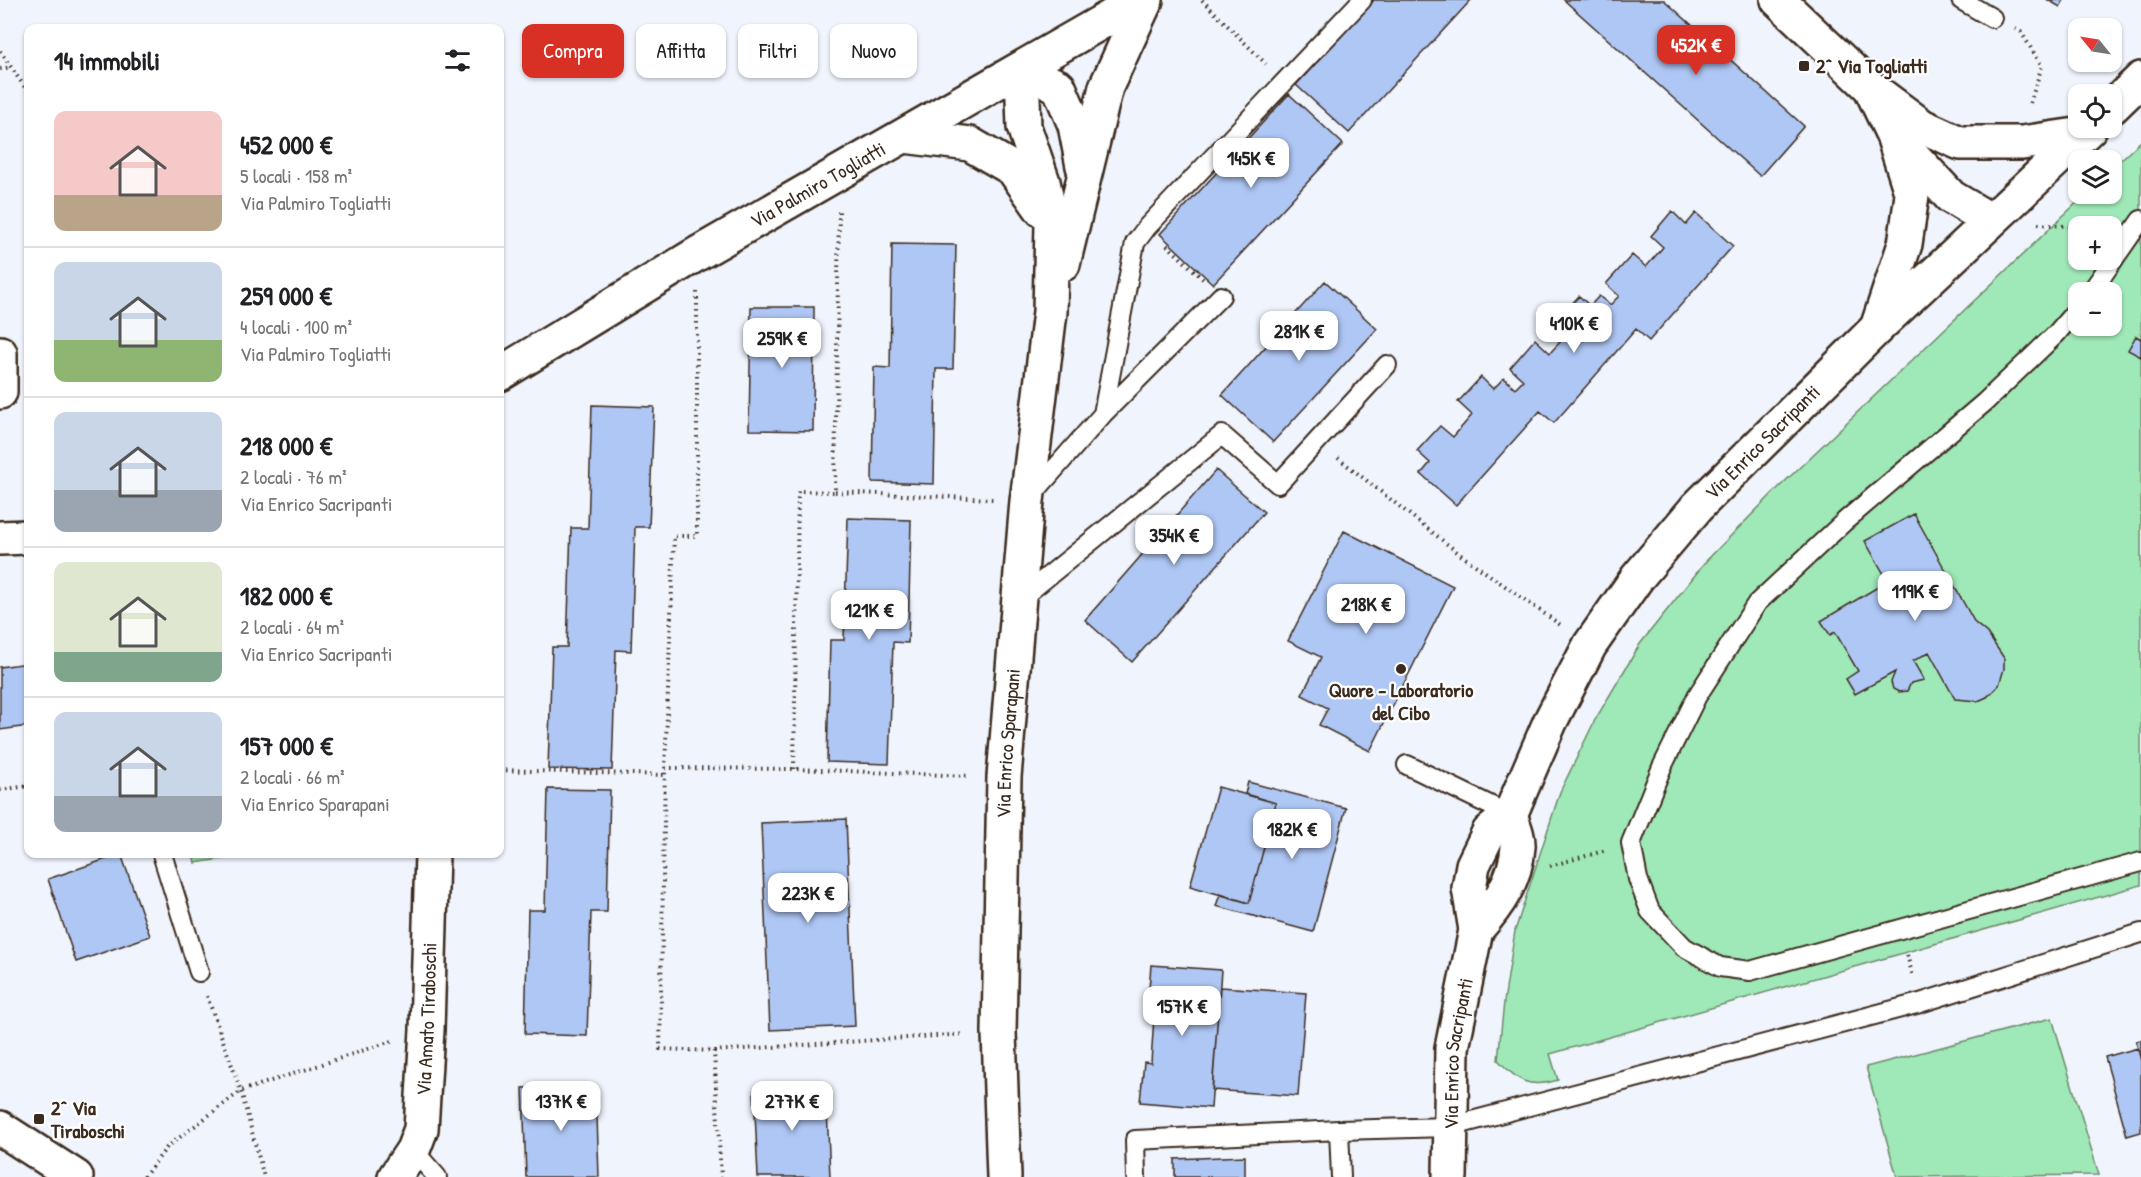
<!DOCTYPE html>
<html lang="it">
<head>
<meta charset="utf-8">
<style>
  :root { --surface:#fff; --page:#f6f6f6; --text:#202124; --muted:#757577; --line:#e0e0e0; --accent:#d93025 }
  body { margin:0; font-family:"Patrick Hand",sans-serif; background:var(--page); color:var(--text); height:100vh; display:flex; flex-direction:column; font-size:22px; white-space:nowrap }
  * { box-sizing:border-box; margin:0 }
  p { font-size:20px; color:var(--muted) }
  .icon { flex:none; width:33px; height:33px; fill:none; stroke:currentColor; stroke-width:2; stroke-linecap:round; stroke-linejoin:round }
  .map { position:relative; flex:1; overflow:hidden }
  .sheet { position:absolute; left:24px; top:24px; width:480px; height:834px; display:flex; flex-direction:column; background:var(--surface); border-radius:12px; box-shadow:0 2px 4px #0004 }
  .sheet>* { flex:none }
  .top-card { position:absolute; left:522px; top:24px; width:570px; height:54px; display:flex; gap:12px }
  .needle { width:39px; rotate:300deg }
  .fabs { position:absolute; left:2068px; top:18px; display:grid; gap:12px }
  .fabs a { display:grid; place-items:center; width:54px; height:54px; border-radius:12px; background:var(--surface); box-shadow:0 2px 4px #0004; font-size:30px }
  .price { position:absolute; translate:-50% -51px; padding:0 14px; border-radius:12px; background:#fff; color:#222; font-size:20px; line-height:39px; filter:drop-shadow(0 2px 3px #0008) }
  .price::after { content:''; position:absolute; left:50%; top:36px; width:18px; height:14px; margin-left:-9px; background:inherit; clip-path:polygon(0 0,100% 0,50% 100%) }
  .price.current { background:var(--accent); color:#fff }
  ul { padding:0; list-style:none }
  li { display:flex; align-items:center; gap:18px; height:150px; padding:0 30px }
  li+li { border-top:2px solid var(--line) }
  li span { display:grid; place-items:center; flex:none; width:168px; height:120px; border-radius:12px; color:#555 }
  li>.icon { margin-inline-start:auto }
  span .icon { width:72px; height:72px; fill:#fffc; stroke-width:1 }
  li b { font-size:26px }
  h2 { display:flex; justify-content:space-between; align-items:center; height:72px; padding:0 30px; font-size:26px }
  .tag { padding:0 21px; border-radius:12px; background:var(--surface); box-shadow:0 2px 4px #0004; font-size:21px; line-height:54px }
  .tag.current { background:var(--accent); color:#fff }
  .map>svg:first-child { display:block }
</style>
</head>
<body>
<div class="map">
<svg width="2141" height="1177" viewBox="0 0 2141 1177">
  <rect width="100%" height="100%" fill="#eff4fd"/>
  <filter id="ink" filterUnits="userSpaceOnUse"><feTurbulence type="fractalNoise" baseFrequency=".0167" numOctaves="2"/><feDisplacementMap in="SourceGraphic" scale="12" xChannelSelector="R" yChannelSelector="G"/><feConvolveMatrix kernelMatrix="1 2 1 2 8 2 1 2 1" color-interpolation-filters="sRGB"/></filter>
  <g filter="url(#ink)">
    <path fill="#9fe8b7" stroke="#6d896a" stroke-width="1.5" fill-rule="evenodd" d="M2141 141V885L1550 1054 1558 1080C1528 1089 1518 1081 1498 1060L1504 1002 1515 931 1560 792 1595 720 1640 644 1707 560 1775 491 2086 194H2112V168ZM2079 226H2112V260H2079ZM2079 292H2112V326H2079Z
      M193 854H254L195 863Z
      M2052 1018 2099 1175 1897 1177 1866 1067Z"/>
    <path fill="#afc7f5" stroke="#3b2a1e" stroke-width="1.5" d="M1374 0H1471L1349 133 1296 85Z
      M1564 0H1664L1804 126 1760 176Z
      M2048 0H2064L2060 7Z
      M1289 94 1343 144 1213 284 1160 234Z
      M1672 211 1686 225 1696 213 1733 246 1649 341 1636 329 1554 423 1540 411 1456 505 1421 474 1430 463 1417 451 1440 426 1453 437 1472 415 1458 402 1481 377 1493 389 1504 378 1515 388 1523 380 1510 368 1535 339 1550 353 1569 332 1556 321 1579 296 1590 306 1599 296 1610 305 1619 296 1606 284 1632 255 1646 267 1663 247 1651 236Z
      M892 244 956 245 953 369H936L934 484 872 482 874 367 890 368Z
      M1325 281 1377 329 1273 442 1222 395Z
      M751 307H814L813 431 749 430Z
      M2136 336 2141 339V357L2128 350Z
      M592 405 654 407 649 527H635L631 651 616 650 612 770 548 769 552 647H567L571 528H588Z
      M1216 470 1264 512 1132 662 1085 620Z
      M1914 514 1975 623 1987 633 2004 658V669L1999 685 1987 697 1978 701 1955 699 1929 652 1913 661 1924 680 1911 683 1907 691 1899 692 1893 689 1891 682 1895 672 1855 694 1846 679 1858 671 1835 632 1830 635 1821 621 1888 581 1865 541Z
      M848 518 911 520 908 643 893 642 889 764 827 762 830 640H844Z
      M1344 531 1453 586 1370 751 1319 725 1328 708 1302 695 1321 657 1288 641Z
      M28 663V726L0 730V667Z
      M1248 782 1346 808 1313 932 1216 906 1220 894 1249 903 1276 803 1245 794Z
      M1218 787 1276 803 1249 903 1190 886Z
      M548 789 610 790 607 912H591L587 1036 525 1034 528 910H545Z
      M846 819 855 1026 770 1030 761 823Z
      M121 854 150 936 76 962 48 879Z
      M1151 965 1221 970 1211 1108 1140 1102 1144 1062 1151 1063 1155 1001H1148Z
      M1220 987 1306 993 1298 1096 1212 1090Z
      M2141 1040V1061L2136 1041Z
      M2138 1048 2141 1061V1132L2127 1136 2105 1057Z
      M596 1086 599 1177H526L523 1088Z
      M826 1086 830 1177H758L754 1090Z
      M1245 1156V1177H1175V1159Z"/>
    <g fill="none" stroke-linecap="round" stroke-linejoin="round">
      <defs>
        <path id="service" d="M1961 0 1992 18
          M2091 292 2141 220
          M2079 307 2056 334 1985 402 1845 521 1757 603 1697 696 1662 767 1631 843 1638 879 1650 911 1684 947 1720 967 1750 971 2141 862
          M1103 414 1135 243 1147 227 1362 0
          M1030 497 1103 414 1221 296
          M1020 599 1222 435 1278 484 1387 365
          M1407 765 1510 815
          M162 854 199 972
          M413 1150 437 1177
          M1136 1177 1135 1140 1339 1130
          M1341 1177 1339 1130 1449 1127 1920 1003 2141 933"/>
        <g id="minor">
          <path d="M1778 0 1871 88 1922 126 1960 143H2022L2083 134"/>
          <path d="M1022 69 1059 87 1075 125 1083 166"/>
          <path d="M1873 93 1893 135 1912 195 1905 244 1877 328"/>
          <path d="M904 136 970 144 1013 169 1042 210"/>
          <path d="M1900 142 1951 197 1990 220"/>
          <path d="M1063 264 1106 87 1146 0"/>
          <path d="M0 353V392"/>
          <path id="s1" d="M500 374 697 254 1140 0"/>
          <path d="M0 538 28 537"/>
          <path d="M0 1128 76 1177"/>
          <path id="s2" d="M395 1177 413 1150 421 1129 427 1030 432 854"/>
          <path id="s3" d="M1004 1177 999 1032 1004 777 1027 501 1050 312 1052 224 1043 182 1024 127 1022 69"/>
        </g>
        <g id="tertiary">
          <path d="M2112 107 2141 79"/>
          <path d="M1476 930C1497 906 1516 880 1518 847 1519 837 1513 824 1510 815"/>
          <path id="s4" d="M1450 1177 1452 1048 1476 930 1469 888 1473 865 1489 832 1510 815 1550 722 1590 645 1637 578 1697 507 1877 328 2090 128"/>
        </g>
      </defs>
      <use href="#service" stroke="#3b2a1e" stroke-width="22"/>
      <use href="#minor" stroke="#3b2a1e" stroke-width="38"/>
      <use href="#tertiary" stroke="#3b2a1e" stroke-width="38"/>
      <path stroke="#3b2a1e" stroke-width="4" stroke-dasharray="1.5 4.5" stroke-linecap="butt" d="M1202 0 1266 64
        M2015 29 2021 32 2042 66 2029 106
        M0 51 28 92
        M0 69 11 67
        M2038 224 2079 227
        M1167 245 1203 279
        M697 292V536H674L665 768 660 1049 714 1051 721 1177
        M1338 458 1461 555 1562 626
        M835 492 993 499
        M665 768 794 769 970 776
        M794 769 798 491 835 492 839 210
        M500 770 665 775
        M0 790 28 786
        M1550 866 1607 850
        M1907 955 1913 977
        M207 996 241 1091 264 1177
        M714 1051 965 1034
        M144 1177 167 1147 241 1091 392 1041"/>
      <use href="#service" stroke="#fff" stroke-width="18"/>
      <use href="#minor" stroke="#fff" stroke-width="33"/>
      <use href="#tertiary" stroke="#fff" stroke-width="33"/>
    </g>
  </g>
  <g fill="#3b2a1e" stroke="#fff" stroke-width="2">
    <rect x="1798" y="60" width="12" height="12" rx="3"/>
    <circle cx="1401" cy="669" r="6"/>
    <rect x="33" y="1113" width="12" height="12" rx="3"/>
  </g>
  <g text-anchor="middle" stroke-width="4.5" stroke-linejoin="round" paint-order="stroke">
    <g font-size="20" font-weight="bold" fill="#3b2a1e" stroke="#fff" text-anchor="start">
      <text x="1816" y="73">2^ Via Togliatti</text>
      <text x="1401" y="697" text-anchor="middle">Quore - Laboratorio<tspan x="1401" dy="23">del Cibo</tspan></text>
      <text x="51" y="1115">2^ Via<tspan x="51" dy="23">Tiraboschi</tspan></text>
    </g>
    <g font-size="20" fill="#3b2a1e" stroke="#fff">
      <text dy="7" stroke="none"><textPath href="#s1" startOffset="370">Via Palmiro Togliatti</textPath></text>
      <text dy="7" stroke="none"><textPath href="#s4" startOffset="834">Via Enrico Sacripanti</textPath></text>
      <text dy="7" stroke="none"><textPath href="#s3" startOffset="434">Via Enrico Sparapani</textPath></text>
      <text dy="7" stroke="none"><textPath href="#s2" startOffset="165">Via Amato Tiraboschi</textPath></text>
      <text dy="7" stroke="none"><textPath href="#s4" startOffset="124">Via Enrico Sacripanti</textPath></text>
    </g>
  </g>
</svg>
<div class="fabs">
<a><svg class="needle" viewBox="-14 -14 28 28"><path d="M0-13l5 13h-10z" fill="#e53935"/><path d="M0 13l5-13h-10z" fill="#757577"/></svg></a>
<a><svg class="icon" aria-label="locate" viewBox="0 0 24 24"><circle cx="12" cy="12" r="6"/><path d="M12 2v4M12 18v4M2 12h4M18 12h4"/></svg></a>
<a><svg class="icon" aria-label="layers" viewBox="0 0 24 24"><path d="M12 4l9 5-9 5-9-5zM3 14l9 5 9-5"/></svg></a>
<a>+</a>
<a>−</a>
</div>
<b class="price current" style="left:1696px;top:76px">452K €</b>
<b class="price" style="left:1251px;top:189px">145K €</b>
<b class="price" style="left:1574px;top:354px">410K €</b>
<b class="price" style="left:1299px;top:362px">281K €</b>
<b class="price" style="left:782px;top:369px">259K €</b>
<b class="price" style="left:1174px;top:566px">354K €</b>
<b class="price" style="left:1915px;top:622px">119K €</b>
<b class="price" style="left:1366px;top:635px">218K €</b>
<b class="price" style="left:869px;top:641px">121K €</b>
<b class="price" style="left:1292px;top:860px">182K €</b>
<b class="price" style="left:808px;top:924px">223K €</b>
<b class="price" style="left:1182px;top:1037px">157K €</b>
<b class="price" style="left:561px;top:1132px">137K €</b>
<b class="price" style="left:792px;top:1132px">277K €</b>
<div class="top-card">
<a class="tag current">Compra</a>
<a class="tag">Affitta</a>
<a class="tag">Filtri</a>
<a class="tag">Nuovo</a>
</div>
<section class="sheet">
<h2>14 immobili<svg class="icon" aria-label="filters" viewBox="0 0 24 24"><path d="M4 7h16M4 17h16"/><circle cx="9" cy="7" r="2"/><circle cx="15" cy="17" r="2"/></svg></h2>
<ul>
<li><span style="background:linear-gradient(#f6c9c9 70%,#b9a48a 0)"><svg class="icon" aria-label="home" viewBox="0 0 24 24"><path d="M3 11l9-7 9 7M6 9v11h12V9"/></svg></span><div><b>452 000 €</b><p>5 locali · 158 m²</p><p>Via Palmiro Togliatti</p></div></li>
<li><span style="background:linear-gradient(#c9d6e8 65%,#8fb573 0)"><svg class="icon" aria-label="home" viewBox="0 0 24 24"><path d="M3 11l9-7 9 7M6 9v11h12V9"/></svg></span><div><b>259 000 €</b><p>4 locali · 100 m²</p><p>Via Palmiro Togliatti</p></div></li>
<li><span style="background:linear-gradient(#c9d6e8 65%,#9aa5b1 0)"><svg class="icon" aria-label="home" viewBox="0 0 24 24"><path d="M3 11l9-7 9 7M6 9v11h12V9"/></svg></span><div><b>218 000 €</b><p>2 locali · 76 m²</p><p>Via Enrico Sacripanti</p></div></li>
<li><span style="background:linear-gradient(#dfe7d0 75%,#7fa58c 0)"><svg class="icon" aria-label="home" viewBox="0 0 24 24"><path d="M3 11l9-7 9 7M6 9v11h12V9"/></svg></span><div><b>182 000 €</b><p>2 locali · 64 m²</p><p>Via Enrico Sacripanti</p></div></li>
<li><span style="background:linear-gradient(#c9d6e8 70%,#9aa5b1 0)"><svg class="icon" aria-label="home" viewBox="0 0 24 24"><path d="M3 11l9-7 9 7M6 9v11h12V9"/></svg></span><div><b>157 000 €</b><p>2 locali · 66 m²</p><p>Via Enrico Sparapani</p></div></li>
</ul>
</section>
</div>
</body>
</html>
